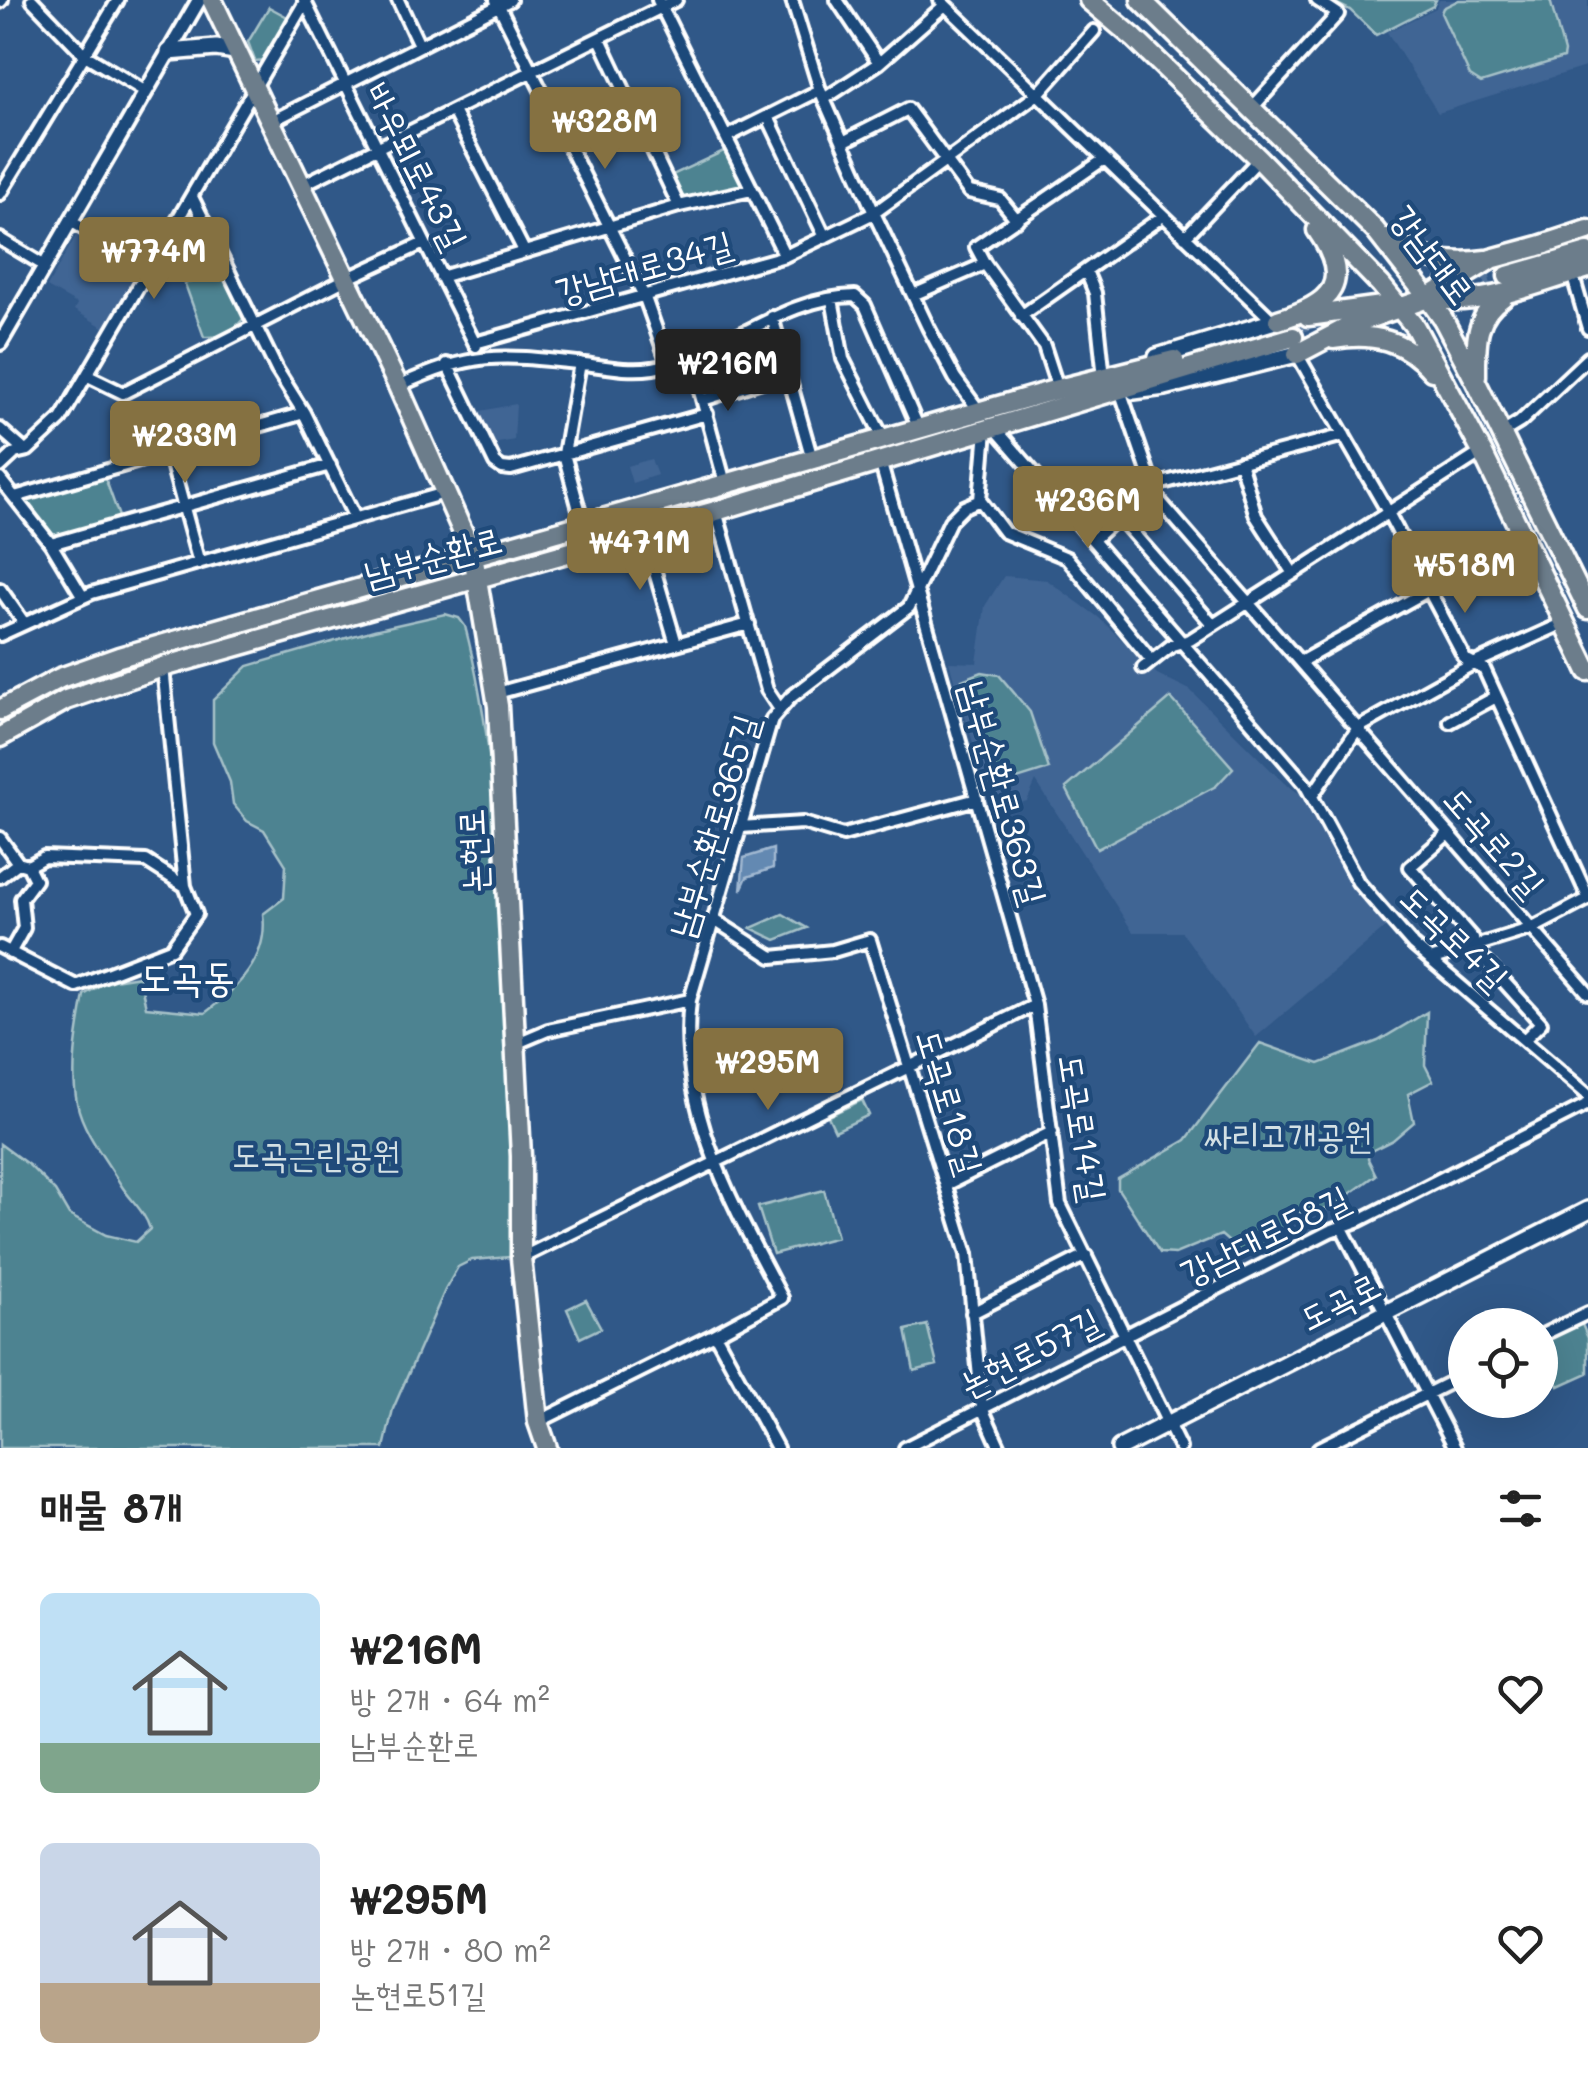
<!DOCTYPE html>
<html lang="ko">
<head>
<meta charset="utf-8">
<style>
  :root { --surface:#fff; --page:#f6f6f6; --text:#222; --muted:#767676; --accent:#857141 }
  body { margin:0; font-family:Mali,"Poor Story",sans-serif; background:var(--page); color:var(--text); height:100vh; display:flex; flex-direction:column; font-size:38px; white-space:nowrap }
  * { box-sizing:border-box; margin:0 }
  p { font-size:32px; color:var(--muted) }
  .icon { flex:none; width:55px; height:55px; fill:none; stroke:currentColor; stroke-width:2; stroke-linecap:round; stroke-linejoin:round }
  .map { position:relative; height:1448px; overflow:hidden }
  .details { display:flex; flex-direction:column; background:var(--surface); flex:1 }
  .details>* { flex:none }
  .buttons { position:absolute; left:1448px; top:1308px; display:grid; gap:20px }
  .buttons a { display:grid; place-items:center; width:110px; height:110px; border-radius:50%; background:var(--surface); box-shadow:0 10px 40px #0002; font-size:50px }
  .price { position:absolute; translate:-50% -85px; padding:0 22px; border-radius:10px; background:var(--accent); color:#fff; font-size:32px; line-height:65px; filter:drop-shadow(0 2px 5px #0008) }
  .price::after { content:''; position:absolute; left:50%; top:60px; width:30px; height:22px; margin-left:-15px; background:inherit; clip-path:polygon(0 0,100% 0,50% 100%) }
  .price.active { background:#222; color:#fff }
  ul { padding:0; list-style:none }
  li { display:flex; align-items:center; gap:30px; height:250px; padding:0 40px }
  li span { display:grid; place-items:center; flex:none; width:280px; height:200px; border-radius:15px; color:#555 }
  li>.icon { margin-inline-start:auto }
  span .icon { width:120px; height:120px; fill:#fffc; stroke-width:1 }
  li b { font-size:42px }
  h2 { display:flex; justify-content:space-between; align-items:center; height:120px; padding:0 40px; font-size:42px }
  .map>svg:first-child { display:block }
</style>
</head>
<body>
<div class="map">
<svg width="1588" height="1448" viewBox="0 0 1588 1448">
  <rect width="100%" height="100%" fill="#305888"/>
  <filter id="ink" filterUnits="userSpaceOnUse"><feTurbulence type="fractalNoise" baseFrequency=".01" numOctaves="2"/><feDisplacementMap in="SourceGraphic" scale="20" xChannelSelector="R" yChannelSelector="G"/><feConvolveMatrix kernelMatrix="1 2 1 2 8 2 1 2 1" color-interpolation-filters="sRGB"/></filter>
  <g filter="url(#ink)">
    <path fill="#416594" d="M1439 0H1588V66L1438 113 1387 32 1436 8Z
      M79 230 146 268 110 331 74 310 77 304 47 287Z
      M516 404 514 440 493 444 476 412Z
      M651 459 657 475 632 483 627 466Z
      M1004 576 1047 580 1098 617 1157 674 1190 690 1284 783 1306 798 1351 882 1386 927 1256 1037 1182 932H1133L1036 781 1027 801 993 810 949 662 977 663 985 606Z"/>
    <path fill="#4e8391" stroke="#a6c1c8" stroke-width="2.5" d="M1329 0H1436L1433 6 1376 35 1350 10Z
      M1459 0H1550L1564 52 1563 58 1481 83 1470 76 1441 13 1443 8Z
      M269 7 291 19 265 60 255 61 248 42Z
      M726 150 745 188 682 203 670 176Z
      M222 266 244 318C232 332 222 338 204 337L185 284Z
      M103 472 122 525 51 544 15 497Z
      M445 614 459 618 465 626C498 753 503 904 508 1035 511 1109 517 1183 510 1257L472 1260 458 1267 445 1290 393 1409 384 1448H0V1144L30 1166 55 1191 69 1215 106 1235 136 1242 150 1229C144 1210 131 1201 121 1185 106 1160 83 1132 77 1103 70 1069 78 1029 84 995L107 981 139 976 146 1007 205 1013C238 988 269 958 263 914L284 898 286 865 264 830 247 821 233 804 230 782 213 742V700L248 666 374 630Z
      M982 672 999 675 1030 712 1049 769 998 785 962 680Z
      M1171 698 1233 768 1216 786 1097 849 1066 788Z
      M783 914 807 928 776 940 751 928Z
      M1427 1012 1425 1065 1433 1081 1408 1094 1414 1122 1393 1140 1369 1152 1368 1159 1376 1175 1329 1209 1294 1213 1274 1241 1244 1255 1221 1235 1175 1254 1160 1253 1118 1189V1179L1186 1140 1260 1043 1319 1064 1378 1041Z
      M862 1100 869 1115 835 1131 828 1116Z
      M824 1190 837 1237 773 1254 758 1207Z
      M586 1300 601 1328 580 1338 567 1309Z
      M1580 1320 1588 1338V1373L1559 1386 1540 1348V1340Z
      M927 1325 937 1365 914 1371 906 1330Z"/>
    <path fill="#6389b2" stroke="#a1b8d1" stroke-width="2.5" d="M773 849V868L747 877 741 890 744 858Z"/>
    <g fill="none" stroke-linecap="round" stroke-linejoin="round">
      <path stroke="#4f719a" stroke-width="18" stroke-dasharray="18 9" stroke-linecap="butt" d="M1471 275 1504 265
        M1433 297 1490 281
        M1290 326 1326 316"/>
      <defs>
        <path id="minor" d="M32 0 85 55 146 92
          M304 0 476 346
          M398 0 419 45
          M496 0 645 298 668 363
          M658 0 785 256
          M792 0 820 90 874 213 928 327 955 378 980 412
          M837 0 879 63
          M940 0 1274 322
          M0 2 2 0
          M600 39 679 206
          M824 99 879 63 945 5
          M1252 108 1338 14 1317 0
          M453 111 524 251
          M768 117 825 237
          M270 122 510 0
          M726 137 820 90
          M843 142 908 109 969 192 1000 199 1017 220
          M300 186 676 0
          M0 194 118 0
          M192 197 277 370 304 413 355 518
          M70 221 152 267
          M1185 237 1259 159
          M0 239 45 266
          M1086 271 1095 293 1104 378
          M1572 273 1588 328
          M441 277 679 206 751 190
          M913 295 985 264
          M832 299 843 359 884 440
          M1021 316 1163 216
          M772 317 812 459
          M475 343 785 256 874 213 1038 94 1094 31
          M1297 354 1384 505 1465 659 1484 669 1588 897
          M690 355 725 483
          M580 363 564 454 583 524
          M447 364 495 463 502 468 511 469 707 414
          M88 376 123 393 346 279 424 243
          M398 386C474 352 496 354 577 363 602 366 628 372 653 368 725 356 780 297 855 296L865 305 919 429
          M1058 389 1044 346 985 264 976 247 1103 160
          M1121 393 1157 498 1588 993
          M703 400 787 373
          M995 428 1305 784 1358 882 1413 945 1588 1095
          M0 429 24 450
          M986 430 980 500 1004 532 1067 558 1152 661
          M1502 433 1520 422 1588 358
          M169 453 199 563
          M880 461 1035 1005 1060 1204 1180 1448
          M1240 462 1256 516 1292 572
          M0 467 15 453 28 450 61 419 306 0
          M0 479 51 544 83 597
          M15 497 304 413
          M716 511 767 690 779 708
          M1119 517 1213 625
          M643 531 676 644
          M1094 539 1151 486 1344 435
          M51 544 330 465
          M0 589 24 623
          M0 635 92 593 445 493
          M1300 662 1429 590
          M1143 668 1172 645 1190 640 1482 452
          M497 693 749 624
          M1450 722 1496 697
          M1312 796 1358 728 1473 664 1564 623
          M740 827 803 823 843 835 977 799
          M1449 833 1410 867 1473 939 1477 952 1541 1023 1524 1040
          M0 838 18 863
          M0 877 18 863 28 866 44 857 146 861 185 886
          M713 919 772 957 833 951 870 940 967 1254 982 1408 1000 1448
          M0 947 76 986 171 949 196 914 185 886 163 667
          M10 953 24 928 21 899 35 880 28 866
          M1430 960 1533 928 1588 899
          M515 1044 548 1030 690 1000
          M946 1185 1052 1132
          M1342 1228 1455 1448
          M521 1258 1035 1005
          M972 1313 1086 1255
          M1540 1336 1588 1313
          M538 1422 715 1334
          M777 1448 715 1334 782 1298C733 1205 677 1109 690 1000L772 719 790 698 909 607 950 521 964 507 980 500
          M905 1448 1330 1231 1360 1220 1588 1104
          M1319 1448 1465 1375"/>
        <path id="tertiary" d="M0 343 199 0"/>
        <path id="secondary" d="M169 52 216 48 235 51
          M1157 357 1278 320
          M1134 391 1165 387 1297 354
          M1120 1448 1588 1210"/>
        <path id="primary" d="M212 0 398 386 473 555 498 706 521 1156V1258L538 1422 547 1448
          M1089 0 1134 38 1259 159 1381 285 1415 327 1482 452 1588 671
          M1141 0 1375 230 1428 298 1443 319 1476 382 1588 609
          M1387 238C1419 260 1448 265 1486 260
          M1536 247 1588 230
          M1508 276 1588 253
          M1428 298C1482 308 1537 283 1588 268
          M1308 316 1382 306
          M1278 320C1333 304 1353 282 1317 230
          M1334 339C1373 332 1405 340 1432 371
          M1297 354 1356 323 1428 298 1491 259 1546 244
          M1476 376C1476 344 1474 316 1503 297
          M0 710 60 678 119 657 1058 389 1174 360
          M0 737 66 700 163 667 716 511 1293 337"/>
      </defs>
      <use href="#minor" stroke="#fff" stroke-width="18"/>
      <use href="#tertiary" stroke="#fff" stroke-width="20"/>
      <use href="#secondary" stroke="#fff" stroke-width="22"/>
      <use href="#primary" stroke="#fff" stroke-width="25"/>
      <use href="#minor" stroke="#1f4a7a" stroke-width="10"/>
      <use href="#tertiary" stroke="#1f4a7a" stroke-width="12"/>
      <use href="#secondary" stroke="#1f4a7a" stroke-width="15"/>
      <use href="#primary" stroke="#6c7d8b" stroke-width="18"/>
    </g>
  </g>
  <g text-anchor="middle" stroke-width="9" stroke-linejoin="round" paint-order="stroke">
    <g font-size="35" fill="#fff" stroke="#1f4a7a">
      <text transform="translate(416 166) rotate(63)" y="12">바우뫼로43길</text>
      <text transform="translate(1432 255) rotate(53)" y="12">강남대로</text>
      <text transform="translate(644 268) rotate(-16)" y="12">강남대로34길</text>
      <text transform="translate(433 557) rotate(-15)" y="12">남부순환로</text>
      <text transform="translate(1003 793) rotate(74)" y="12">남부순환로363길</text>
      <text transform="translate(714 826) rotate(-73)" y="12">남부순환로365길</text>
      <text transform="translate(1494 842) rotate(49)" y="12">도곡로2길</text>
      <text transform="translate(473 851) rotate(-93)" y="12">논현로</text>
      <text transform="translate(1454 938) rotate(44)" y="12">도곡로4길</text>
      <text transform="translate(949 1102) rotate(73)" y="12">도곡로18길</text>
      <text transform="translate(1082 1128) rotate(81)" y="12">도곡로14길</text>
      <text transform="translate(1265 1236) rotate(-26)" y="12">강남대로58길</text>
      <text transform="translate(1340 1302) rotate(-27)" y="12">도곡로</text>
      <text transform="translate(1030 1353) rotate(-27)" y="12">논현로57길</text>
    </g>
    <g font-size="35" fill="#d3e0e4" stroke="#1f4a7a">
      <text x="1288" y="1148">싸리고개공원</text>
      <text x="316" y="1167">도곡근린공원</text>
    </g>
    <g font-size="40" fill="#fff" stroke="#1f4a7a">
      <text x="187" y="991">도곡동</text>
    </g>
  </g>
</svg>
<div class="buttons">
<a><svg class="icon" aria-label="locate" viewBox="0 0 24 24"><circle cx="12" cy="12" r="6"/><path d="M12 2v4M12 18v4M2 12h4M18 12h4"/></svg></a>
</div>
<b class="price" style="left:605px;top:172px">₩328M</b>
<b class="price" style="left:154px;top:302px">₩774M</b>
<b class="price active" style="left:728px;top:414px">₩216M</b>
<b class="price" style="left:185px;top:486px">₩233M</b>
<b class="price" style="left:1088px;top:551px">₩236M</b>
<b class="price" style="left:640px;top:593px">₩471M</b>
<b class="price" style="left:1465px;top:616px">₩518M</b>
<b class="price" style="left:768px;top:1113px">₩295M</b>
</div>
<section class="details">
<h2>매물 8개<svg class="icon" aria-label="filters" viewBox="0 0 24 24"><path d="M4 7h16M4 17h16"/><circle cx="9" cy="7" r="2"/><circle cx="15" cy="17" r="2"/></svg></h2>
<ul>
<li><span style="background:linear-gradient(#bfe0f5 75%,#7fa58c 0)"><svg class="icon" aria-label="home" viewBox="0 0 24 24"><path d="M3 11l9-7 9 7M6 9v11h12V9"/></svg></span><div><b>₩216M</b><p>방 2개 · 64 m²</p><p>남부순환로</p></div><svg class="icon" aria-label="heart" viewBox="0 0 24 24"><path d="M12 20l-8-8c-3-5 5-10 8-4 3-6 11-1 8 4z"/></svg></li>
<li><span style="background:linear-gradient(#c9d6e8 70%,#b9a48a 0)"><svg class="icon" aria-label="home" viewBox="0 0 24 24"><path d="M3 11l9-7 9 7M6 9v11h12V9"/></svg></span><div><b>₩295M</b><p>방 2개 · 80 m²</p><p>논현로51길</p></div><svg class="icon" aria-label="heart" viewBox="0 0 24 24"><path d="M12 20l-8-8c-3-5 5-10 8-4 3-6 11-1 8 4z"/></svg></li>
</ul>
</section>
</body>
</html>
